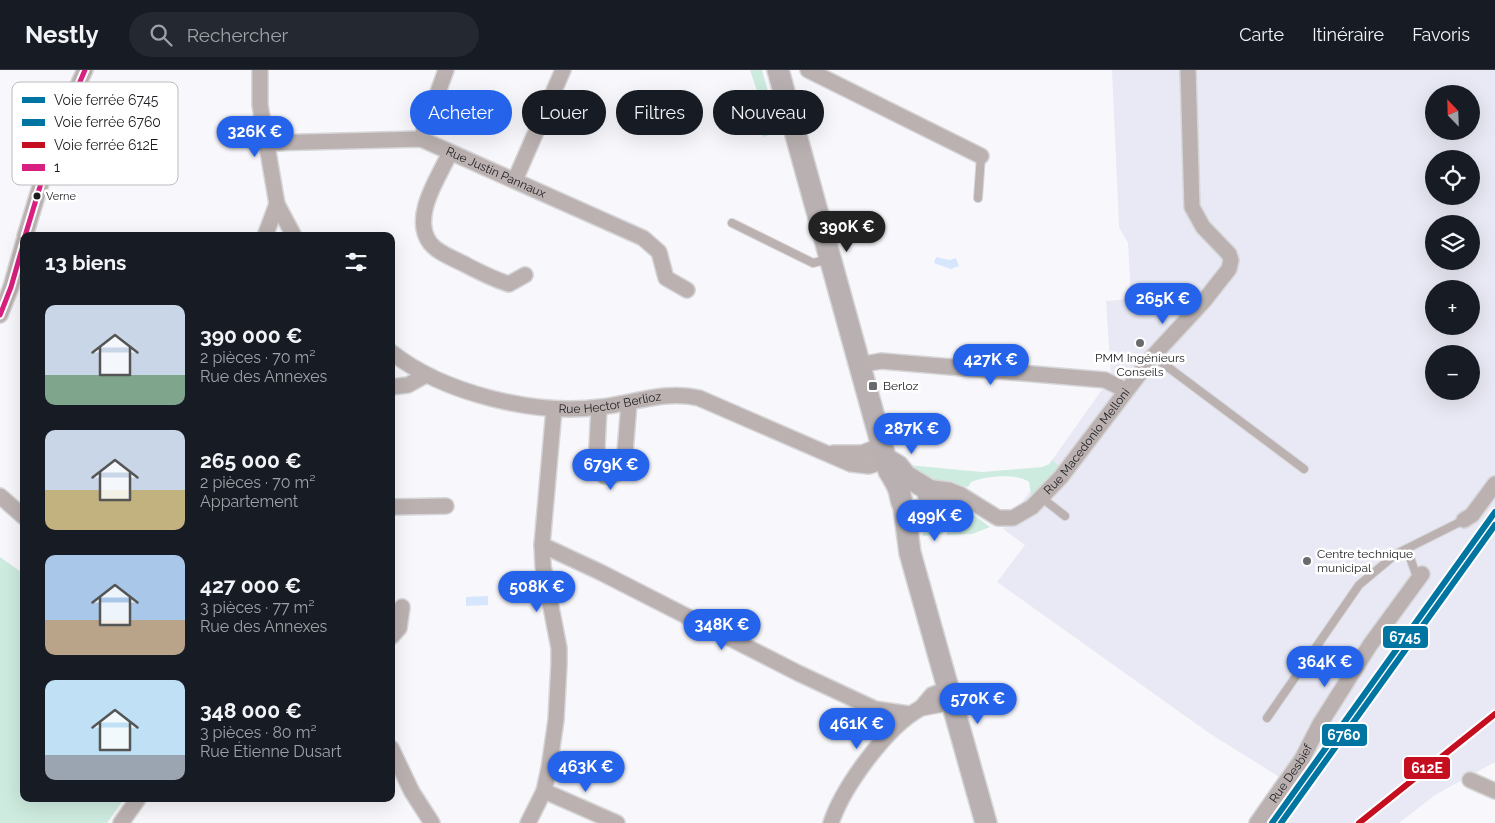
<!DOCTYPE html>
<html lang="fr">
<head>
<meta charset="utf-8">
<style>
  :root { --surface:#171b24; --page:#242831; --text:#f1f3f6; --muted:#9ea1a6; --line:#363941; --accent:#2563eb }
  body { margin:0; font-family:Raleway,sans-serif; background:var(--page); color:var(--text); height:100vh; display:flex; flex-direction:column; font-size:19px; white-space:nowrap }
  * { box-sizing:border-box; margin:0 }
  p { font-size:16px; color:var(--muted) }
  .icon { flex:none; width:28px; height:28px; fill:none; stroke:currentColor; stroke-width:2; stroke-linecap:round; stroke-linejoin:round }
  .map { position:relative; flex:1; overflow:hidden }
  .side { position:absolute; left:20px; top:162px; width:375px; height:570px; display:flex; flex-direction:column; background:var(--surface); border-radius:10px; box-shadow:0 5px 20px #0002 }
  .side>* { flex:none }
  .guide { position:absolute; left:410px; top:20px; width:475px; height:45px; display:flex; gap:10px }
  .needle { width:32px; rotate:337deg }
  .tools { position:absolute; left:1425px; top:15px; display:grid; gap:10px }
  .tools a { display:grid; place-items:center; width:55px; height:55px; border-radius:50%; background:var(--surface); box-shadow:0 5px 20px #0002; font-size:25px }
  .price { position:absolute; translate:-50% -42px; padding:0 11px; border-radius:18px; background:var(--accent); color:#fff; font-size:16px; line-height:32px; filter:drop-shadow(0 1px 2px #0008) }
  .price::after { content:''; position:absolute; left:50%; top:30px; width:15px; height:11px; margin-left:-8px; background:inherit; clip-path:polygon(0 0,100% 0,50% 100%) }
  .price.current { background:#222; color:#fff }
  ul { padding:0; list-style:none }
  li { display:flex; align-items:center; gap:15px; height:125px; padding:0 25px }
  li span { display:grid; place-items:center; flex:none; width:140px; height:100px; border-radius:10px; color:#555 }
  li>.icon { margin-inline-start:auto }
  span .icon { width:60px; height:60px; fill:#fffc; stroke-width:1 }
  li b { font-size:21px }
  h2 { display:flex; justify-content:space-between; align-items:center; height:60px; padding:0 25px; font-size:21px }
  .chip { padding:0 18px; border-radius:22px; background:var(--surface); box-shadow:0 5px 20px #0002; font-size:18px; line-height:45px }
  .chip.current { background:var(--accent); color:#fff }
  header { display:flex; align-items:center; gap:30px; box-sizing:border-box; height:70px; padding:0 25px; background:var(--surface); border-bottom:1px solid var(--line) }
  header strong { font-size:24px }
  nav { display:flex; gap:28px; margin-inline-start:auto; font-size:18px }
  .search { width:350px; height:45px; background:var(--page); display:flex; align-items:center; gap:12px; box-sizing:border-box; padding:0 18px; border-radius:28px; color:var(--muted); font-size:19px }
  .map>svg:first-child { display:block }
</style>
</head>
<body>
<header>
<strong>Nestly</strong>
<div class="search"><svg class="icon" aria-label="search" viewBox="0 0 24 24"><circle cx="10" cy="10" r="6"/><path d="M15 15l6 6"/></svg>Rechercher</div>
<nav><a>Carte</a><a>Itinéraire</a><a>Favoris</a></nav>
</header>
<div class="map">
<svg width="1495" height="753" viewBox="0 0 1495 753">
  <rect width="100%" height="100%" fill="#f8f8fc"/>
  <path fill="#e8e9f4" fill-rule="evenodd" d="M1112 0H1495V692L1435 725 1399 753H1261L1289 713 1209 663 997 512 1025 475 1003 459 1111 307 1106 231 1131 229 1128 173 1119 157ZM1434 24H1471V61H1434ZM1434 89H1471V126H1434ZM1434 154H1471V191H1434ZM1434 219H1471V256H1434ZM1434 284H1471V321H1434Z"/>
  <path fill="#ceebdf" d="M750 0H762L779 62 763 67 762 64 770 60Z
    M1052 390 1060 397 1035 426 1031 424 1029 412C1015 403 986 406 971 412L968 417 930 410 908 395 982 402 1042 397 1050 394Z
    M946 433 943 464 923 466 927 447Z
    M952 435 963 437 990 457 972 464 947 465 949 438Z
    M0 487 24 504V729H124L107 753H0Z"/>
  <path fill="#d6e6fc" d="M936 187 950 190 956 188 959 196 951 199 934 193Z
    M488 526V535L466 536V527Z"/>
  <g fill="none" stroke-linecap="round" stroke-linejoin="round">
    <defs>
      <path id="lane" d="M978 128 981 86
        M732 153 813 193 829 189
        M1153 286 1304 399
        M1042 428 1065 446
        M1407 479 1418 510
        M1267 648 1359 515 1396 484 1464 450"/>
      <g id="street">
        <path d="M260 0V35L277 134 294 166"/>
        <path d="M808 0 981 86"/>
        <path d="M421 69 446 0"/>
        <path id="s1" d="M268 73 421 69 643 168 659 182 666 208 687 220"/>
        <path d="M450 83C438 108 411 147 430 173 437 182 450 187 460 192 476 200 492 209 509 214L525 205"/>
        <path d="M515 110 563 0"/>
        <path d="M25 166 52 77 63 47 85 0"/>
        <path d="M265 166 277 134"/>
        <path d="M0 245 11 217 24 171"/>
        <path id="s2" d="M391 282C443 323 535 346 601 337 634 333 666 320 699 328L851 394 869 396 888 390"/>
        <path d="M859 295 881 291 1105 310 1125 320"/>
        <path d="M391 317 408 315 426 305"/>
        <path d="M599 338 596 396 604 406C614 406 619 405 624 395L629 333"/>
        <path d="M833 383H862L882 375"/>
        <path d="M925 417 949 420 961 425 928 435"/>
        <path id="s3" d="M961 425 998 448H1013L1032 437 1061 407 1153 286 1203 232 1229 199 1231 190 1229 184 1203 157 1192 137 1188 0"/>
        <path d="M0 426 24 447"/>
        <path d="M391 437 446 436"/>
        <path d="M1464 450 1472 445 1495 414"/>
        <path d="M542 475 600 502 798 603 875 639 909 644"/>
        <path d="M391 567 399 558 402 537"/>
        <path d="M950 618 932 625 921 638 954 632"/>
        <path d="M391 678 412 722 432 753"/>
        <path d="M1470 710 1495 721"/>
        <path d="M544 721 617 753"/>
        <path d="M121 753 138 729"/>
        <path d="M528 753 544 721 549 698 556 650 559 594V578L543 496 542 475 554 339"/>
        <path d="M831 753C843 717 887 656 921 638"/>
        <path id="s4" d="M1257 753 1302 689 1320 654 1370 575 1422 504"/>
      </g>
      <path id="secondary" d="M778 0 889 401C893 408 899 416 900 424 902 433 902 439 913 442L925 439 930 430 927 419 906 406 898 396 888 390
        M904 438 910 483 986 753"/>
    </defs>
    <use href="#lane" stroke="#d6d6d8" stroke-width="10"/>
    <use href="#street" stroke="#d6d6d8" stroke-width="18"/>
    <use href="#secondary" stroke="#d6d6d8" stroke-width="24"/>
    <use href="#lane" stroke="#bbb1b1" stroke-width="8"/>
    <use href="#street" stroke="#bbb1b1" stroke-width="15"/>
    <use href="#secondary" stroke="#b9b1b1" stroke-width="21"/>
    <defs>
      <path id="bus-1" d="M25 166 52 77 85 0
        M0 245 11 217 24 172"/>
    </defs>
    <use href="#bus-1" stroke="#fff" stroke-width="9"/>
    <use href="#bus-1" stroke="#d82080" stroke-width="5"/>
    <defs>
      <path id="rail-1" d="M1272 753 1495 442"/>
      <path id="rail-2" d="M1281 753 1495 455"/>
      <path id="rail-3" d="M1359 753 1495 644"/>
    </defs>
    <use href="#rail-1" stroke="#fff" stroke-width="10"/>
    <use href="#rail-2" stroke="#fff" stroke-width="10"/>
    <use href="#rail-3" stroke="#fff" stroke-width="10"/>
    <use href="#rail-1" stroke="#0075a1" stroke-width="6"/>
    <use href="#rail-2" stroke="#0075a1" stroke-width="6"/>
    <use href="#rail-3" stroke="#c50e1f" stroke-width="6"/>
  </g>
  <circle fill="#1c1d20" stroke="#fff" stroke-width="2" cx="37" cy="126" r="4.5"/>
  <g fill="#696a6d" stroke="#fff" stroke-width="2">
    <circle cx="1140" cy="273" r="5"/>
    <rect x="868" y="311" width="10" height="10" rx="2.5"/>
    <circle cx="1307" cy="491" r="5"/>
  </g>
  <g text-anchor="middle" stroke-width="5" stroke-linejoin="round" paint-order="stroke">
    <g font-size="11" fill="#1c1d20" stroke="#fff" text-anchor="start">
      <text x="46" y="130">Verne</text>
    </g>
    <g font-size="12" fill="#1c1d20" stroke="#fff">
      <text dy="4" stroke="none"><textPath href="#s1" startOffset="235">Rue Justin Pannaux</textPath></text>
      <text dy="4" stroke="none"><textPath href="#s2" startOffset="231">Rue Hector Berlioz</textPath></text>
      <text dy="4" stroke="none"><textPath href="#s3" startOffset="166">Rue Macedonio Melloni</textPath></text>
      <text dy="4" stroke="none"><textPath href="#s4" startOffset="60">Rue Desbief</textPath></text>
    </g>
    <g font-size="12" fill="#1c1d20" stroke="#fff" text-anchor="start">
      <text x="1140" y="292" text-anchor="middle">PMM Ingénieurs<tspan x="1140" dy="14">Conseils</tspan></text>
      <text x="883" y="320">Berloz</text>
      <text x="1317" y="488">Centre technique<tspan x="1317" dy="14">municipal</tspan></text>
    </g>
  </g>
  <rect x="12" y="12" width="166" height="103" rx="8" fill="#fff" stroke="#bbbbbc" stroke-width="1"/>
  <rect x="22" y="27" width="23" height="6" fill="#0075a1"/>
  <rect x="22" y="49" width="23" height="7" fill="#0075a1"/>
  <rect x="22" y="72" width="23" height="6" fill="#c50e1f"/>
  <rect x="22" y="94" width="23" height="7" fill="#d82080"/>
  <g font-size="14" fill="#1c1d20">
    <text x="54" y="35">Voie ferrée 6745</text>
    <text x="54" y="57">Voie ferrée 6760</text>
    <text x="54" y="80">Voie ferrée 612E</text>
    <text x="54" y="102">1</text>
  </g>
  <g stroke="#fff" stroke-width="2">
    <rect x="1382" y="555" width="47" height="24" rx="5" fill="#0075a1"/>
    <rect x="1321" y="653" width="47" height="24" rx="5" fill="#0075a1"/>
    <rect x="1403" y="686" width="48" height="24" rx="5" fill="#c50e1f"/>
  </g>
  <g font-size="14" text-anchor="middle" font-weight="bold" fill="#fff">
    <text x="1405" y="572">6745</text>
    <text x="1344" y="670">6760</text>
    <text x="1427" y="703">612E</text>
  </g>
</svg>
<div class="tools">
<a><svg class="needle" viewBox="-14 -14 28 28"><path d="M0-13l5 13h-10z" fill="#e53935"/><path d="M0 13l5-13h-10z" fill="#9ea1a6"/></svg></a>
<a><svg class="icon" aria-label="locate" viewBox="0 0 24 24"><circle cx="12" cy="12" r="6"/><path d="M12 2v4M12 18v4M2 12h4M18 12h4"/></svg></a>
<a><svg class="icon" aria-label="layers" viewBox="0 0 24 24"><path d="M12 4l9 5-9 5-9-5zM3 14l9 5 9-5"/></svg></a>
<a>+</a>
<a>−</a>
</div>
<b class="price" style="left:255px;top:88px">326K €</b>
<b class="price current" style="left:847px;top:183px">390K €</b>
<b class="price" style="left:1163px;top:255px">265K €</b>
<b class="price" style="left:991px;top:316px">427K €</b>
<b class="price" style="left:912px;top:385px">287K €</b>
<b class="price" style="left:611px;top:421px">679K €</b>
<b class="price" style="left:935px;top:472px">499K €</b>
<b class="price" style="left:537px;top:543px">508K €</b>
<b class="price" style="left:722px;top:581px">348K €</b>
<b class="price" style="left:1325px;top:618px">364K €</b>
<b class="price" style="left:978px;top:655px">570K €</b>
<b class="price" style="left:857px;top:680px">461K €</b>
<b class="price" style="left:586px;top:723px">463K €</b>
<div class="guide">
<a class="chip current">Acheter</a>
<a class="chip">Louer</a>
<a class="chip">Filtres</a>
<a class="chip">Nouveau</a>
</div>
<section class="side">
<h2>13 biens<svg class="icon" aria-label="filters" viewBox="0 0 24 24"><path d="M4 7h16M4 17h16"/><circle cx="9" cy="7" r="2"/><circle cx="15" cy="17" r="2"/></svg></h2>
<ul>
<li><span style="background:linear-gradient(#c9d6e8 70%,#7fa58c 0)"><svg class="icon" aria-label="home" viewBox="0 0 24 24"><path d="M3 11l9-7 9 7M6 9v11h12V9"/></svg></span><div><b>390 000 €</b><p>2 pièces · 70 m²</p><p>Rue des Annexes</p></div></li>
<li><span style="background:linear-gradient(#c9d6e8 60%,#c2b280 0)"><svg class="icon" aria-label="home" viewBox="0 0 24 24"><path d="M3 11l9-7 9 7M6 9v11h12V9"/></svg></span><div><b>265 000 €</b><p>2 pièces · 70 m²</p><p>Appartement</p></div></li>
<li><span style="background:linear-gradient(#a9c7e8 65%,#b9a48a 0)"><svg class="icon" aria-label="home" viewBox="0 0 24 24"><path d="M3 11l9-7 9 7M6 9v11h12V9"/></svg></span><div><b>427 000 €</b><p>3 pièces · 77 m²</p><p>Rue des Annexes</p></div></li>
<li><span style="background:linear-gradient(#bfe0f5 75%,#9aa5b1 0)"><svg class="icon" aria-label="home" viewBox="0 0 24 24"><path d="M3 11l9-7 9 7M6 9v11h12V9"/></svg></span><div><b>348 000 €</b><p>3 pièces · 80 m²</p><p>Rue Étienne Dusart</p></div></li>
</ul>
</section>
</div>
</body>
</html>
